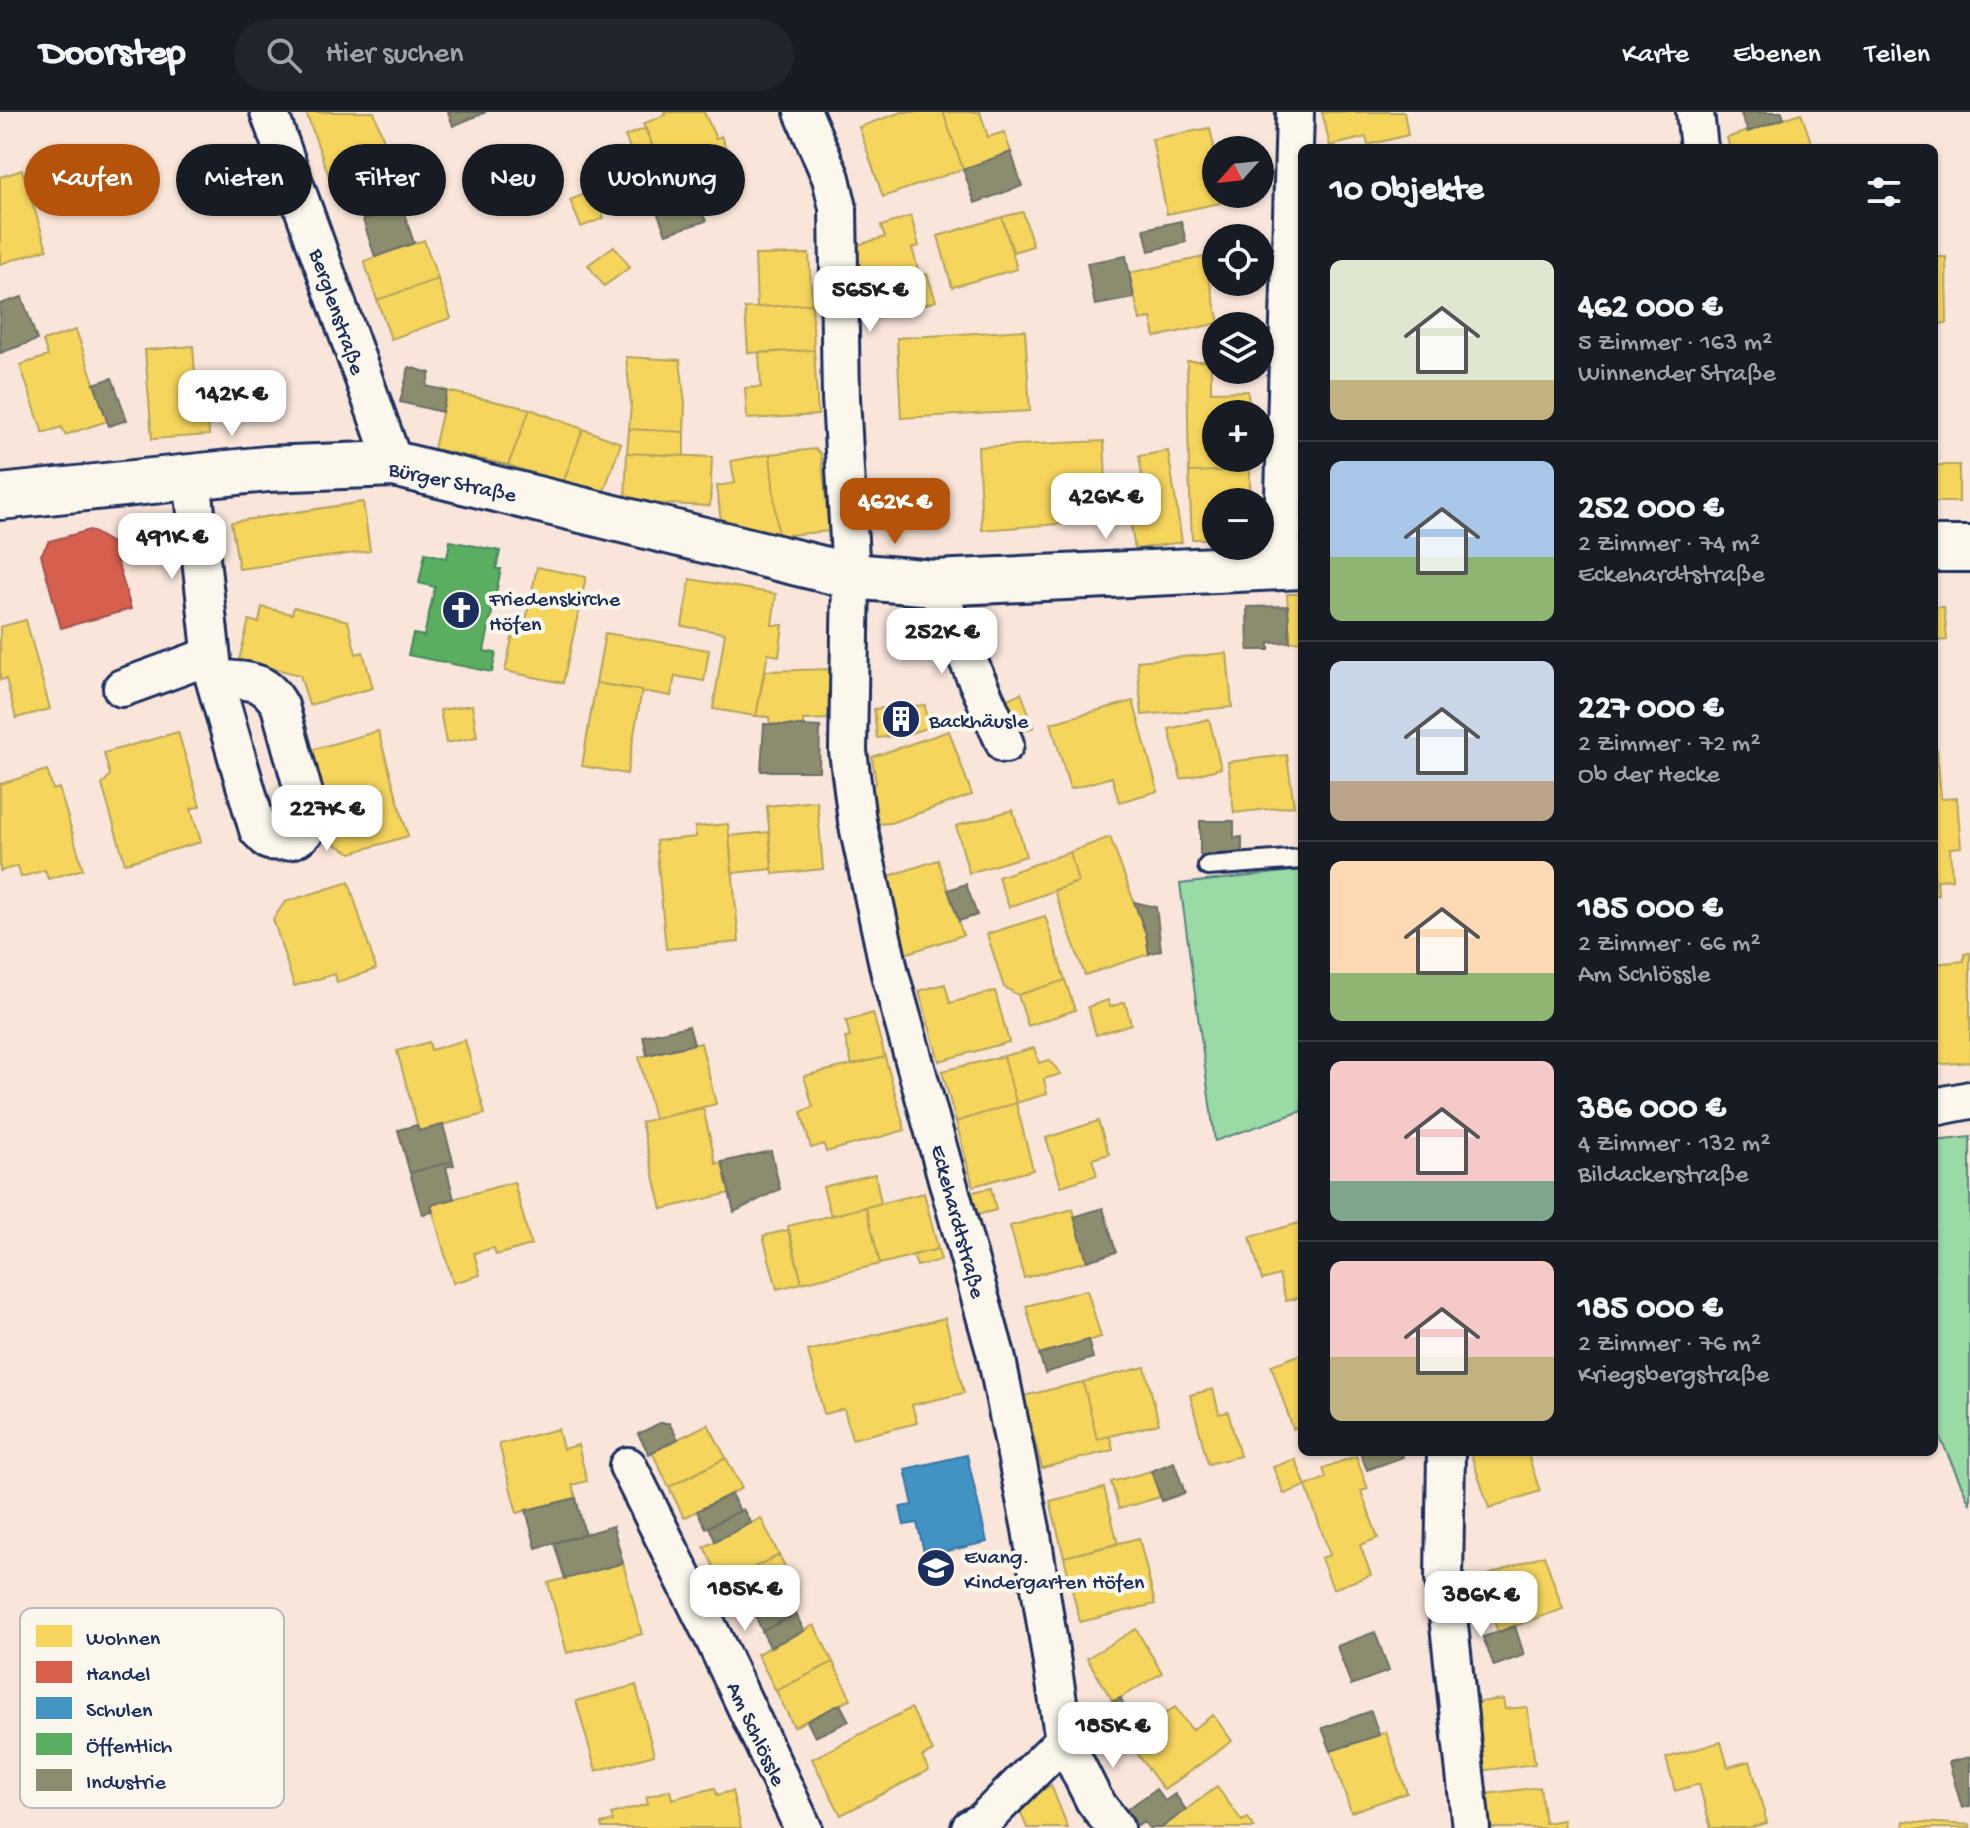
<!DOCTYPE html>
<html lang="de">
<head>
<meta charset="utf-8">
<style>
  :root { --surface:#171b24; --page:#20242c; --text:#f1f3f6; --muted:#9ea1a6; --line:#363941; --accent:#b45309 }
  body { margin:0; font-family:"Gochi Hand",sans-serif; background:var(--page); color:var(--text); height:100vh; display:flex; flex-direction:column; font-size:30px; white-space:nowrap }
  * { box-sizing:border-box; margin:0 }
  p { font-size:26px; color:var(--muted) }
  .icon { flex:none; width:44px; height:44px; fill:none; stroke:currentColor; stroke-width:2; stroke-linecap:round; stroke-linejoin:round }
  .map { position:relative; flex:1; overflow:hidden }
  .drawer { position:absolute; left:1298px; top:32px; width:640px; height:1312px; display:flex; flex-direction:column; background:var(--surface); border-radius:12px; box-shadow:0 2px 6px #0004 }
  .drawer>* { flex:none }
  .top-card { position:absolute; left:24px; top:32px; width:760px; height:72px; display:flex; gap:16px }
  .needle { width:52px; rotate:243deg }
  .tools { position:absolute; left:1202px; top:24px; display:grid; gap:16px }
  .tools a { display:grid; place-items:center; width:72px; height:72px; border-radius:50%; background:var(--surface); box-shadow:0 2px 6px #0004; font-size:40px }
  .price { position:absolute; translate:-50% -68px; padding:0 18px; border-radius:16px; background:#fff; color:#222; font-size:26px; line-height:52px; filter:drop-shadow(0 2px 4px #0008) }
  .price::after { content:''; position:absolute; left:50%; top:48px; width:24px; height:18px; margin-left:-12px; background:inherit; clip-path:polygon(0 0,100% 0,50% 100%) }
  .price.selected { background:var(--accent); color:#fff }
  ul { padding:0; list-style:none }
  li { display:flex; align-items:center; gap:24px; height:200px; padding:0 32px }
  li+li { border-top:2px solid var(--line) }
  li span { display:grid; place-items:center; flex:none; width:224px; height:160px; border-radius:12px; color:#555 }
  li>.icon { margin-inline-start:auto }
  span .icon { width:96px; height:96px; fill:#fffc; stroke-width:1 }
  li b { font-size:34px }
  h2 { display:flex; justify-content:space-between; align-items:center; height:96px; padding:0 32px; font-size:34px }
  .tag { padding:0 28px; border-radius:36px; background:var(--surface); box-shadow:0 2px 6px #0004; font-size:28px; line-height:72px }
  .tag.selected { background:var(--accent); color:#fff }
  header { display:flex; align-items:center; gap:48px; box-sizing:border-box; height:112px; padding:0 40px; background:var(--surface); border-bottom:2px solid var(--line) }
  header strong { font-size:38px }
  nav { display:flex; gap:44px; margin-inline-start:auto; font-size:28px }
  .search { width:560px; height:72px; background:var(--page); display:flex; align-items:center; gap:20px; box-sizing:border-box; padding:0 28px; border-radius:44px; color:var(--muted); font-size:30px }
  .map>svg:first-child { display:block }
</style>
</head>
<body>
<header>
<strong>Doorstep</strong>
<div class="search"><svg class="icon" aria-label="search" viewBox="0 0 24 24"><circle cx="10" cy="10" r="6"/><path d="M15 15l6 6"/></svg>Hier suchen</div>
<nav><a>Karte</a><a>Ebenen</a><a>Teilen</a></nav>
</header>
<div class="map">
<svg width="1970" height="1716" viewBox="0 0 1970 1716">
  <rect width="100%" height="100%" fill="#f9e5d9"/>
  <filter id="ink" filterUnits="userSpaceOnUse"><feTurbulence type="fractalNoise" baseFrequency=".0125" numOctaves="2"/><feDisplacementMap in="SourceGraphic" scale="16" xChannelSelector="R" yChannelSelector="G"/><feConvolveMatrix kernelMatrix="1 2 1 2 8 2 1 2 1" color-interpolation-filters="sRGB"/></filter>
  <g filter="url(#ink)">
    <path fill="#99daa5" stroke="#5a8482" stroke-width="2" d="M1302 758V999L1215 1029 1180 772Z
      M1970 1025V1392L1934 1312V1029Z"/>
    <path fill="#f6d55c" stroke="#b4a35d" stroke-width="2" d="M306 0H374L393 55 333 76Z
      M664 0H704L716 27 721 24 735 58 653 92 640 61 660 52 643 12 665 3Z
      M902 0H943L963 57 883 85 859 15Z
      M943 0H980L988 25 1004 20 1011 40 963 57Z
      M1322 0H1404L1408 23 1368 33 1366 25 1330 34Z
      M1801 1 1813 36H1730L1727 26Z
      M646 16 656 43 636 51 625 24Z
      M1210 16 1216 45V82H1223L1225 90 1167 102 1152 27Z
      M22 58 47 137 0 152V65Z
      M593 79 604 106 581 115 570 88Z
      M1023 100 1033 134 1013 140 1002 105Z
      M911 104 919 134 912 136 920 164 927 162 936 189 876 207 854 134 885 125 881 114Z
      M1002 105 1017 157 952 175 938 124Z
      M424 128 438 167 377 188 364 149Z
      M614 134 630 155 604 174 588 153Z
      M809 142 812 192 757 195 755 143Z
      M1204 145 1219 211 1155 225 1151 206 1140 208 1129 161Z
      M1934 145H1946L1947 211 1934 212Z
      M438 167 451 206 391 227 377 188Z
      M812 192 814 238 748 241 745 196Z
      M76 218 107 309 65 323 62 315 43 321 20 253 48 244 43 229Z
      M1025 218 1030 299 901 306 897 226Z
      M193 234 195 262H205L209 323 152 327 145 238Z
      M814 238 818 303 747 307 745 276 761 275 759 241Z
      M626 245 680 248 685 292 684 320 629 317 631 292Z
      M1187 249H1211V280L1248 279 1249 302H1216V346H1249L1250 358 1189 360Z
      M447 279 530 297 508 353 434 337Z
      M530 297 583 317 563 371 508 353Z
      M583 317 621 331 602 385 563 371Z
      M629 317 684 320V344L627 341Z
      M1104 329 1108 408 982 418 978 335Z
      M816 337 821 342 829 419 778 424 770 342Z
      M1168 339 1182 430 1135 437 1126 385 1145 382 1139 344Z
      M627 341 712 345 710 394 625 390Z
      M770 342 778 424 749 426 748 416 722 419 717 374 735 371 731 349Z
      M1934 353H1959V390H1934Z
      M1250 358V390H1216V427H1192L1189 360Z
      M363 390 370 439 239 457 231 410Z
      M537 455 586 465 563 571 505 559 514 517 524 518Z
      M690 467 776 482 772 513H783L779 544 768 542 756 604 713 597 725 521 682 514Z
      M1287 482H1302V529L1290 530Z
      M262 495 292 502 294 495 348 509 356 542 363 540 373 576 309 593 300 563 239 548 249 508 259 511Z
      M1934 495H1944L1947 528 1934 529Z
      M26 508 50 597 16 606 6 567 0 568V515Z
      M605 521 709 538 704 569 675 564 671 584 596 571Z
      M1227 541 1232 595 1142 603 1137 549Z
      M832 557 830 607 803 608V615L770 612 769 605 756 604 764 559Z
      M596 571 642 578 627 662 582 654Z
      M1021 581 1034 615 1011 624 998 591Z
      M1133 589 1158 679 1119 690 1112 665 1070 677 1051 611Z
      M472 593 477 625 446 631 440 598Z
      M925 593 927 616 904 623 877 626 874 597Z
      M1209 607 1221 656 1181 667 1169 617Z
      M378 619 408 724 351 741 329 729 304 640Z
      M949 619 972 683 890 711 875 712 864 675 876 671 872 645Z
      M178 620 200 694 191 697 201 730 125 751 102 673 110 663 104 641Z
      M1934 637H1937L1941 687 1957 686 1961 735 1950 736 1952 767 1937 768 1938 783H1934Z
      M1287 643 1294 694 1234 701 1228 650Z
      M47 658 53 678 59 676 83 757 48 767 45 758 21 765 18 754 0 759V672Z
      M817 689 823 757 773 762 767 694Z
      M1013 698 1026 744 969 761 956 714Z
      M728 712 739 830 666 837 656 729 696 725 695 715Z
      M769 720 772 757 732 761 729 724Z
      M1110 725 1146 822 1149 842 1085 863 1054 778 1078 770 1070 740Z
      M1070 740 1078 770 1009 795 998 765Z
      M938 748 963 823 905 842 880 767Z
      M349 770 376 857 337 870 335 862 294 874 273 807 285 790Z
      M1045 804 1065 868 1018 883 1004 875 987 822Z
      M1970 841V950L1934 953V852L1964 849V842Z
      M1065 868 1075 898 1028 914 1018 883Z
      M945 872 950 891 995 879 1009 930 939 949 919 879Z
      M1108 888 1110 895 1125 890 1131 912 1096 923 1088 895Z
      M873 901 885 945 852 953 845 926 850 925 846 909Z
      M465 928 485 1002 419 1019 397 939 429 930 431 938Z
      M701 931 716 992 654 1007 639 945Z
      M1034 936 1039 951 1049 948 1061 962 1044 967 1047 982 1016 991 1004 944Z
      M1004 944 1016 991 956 1010 942 959Z
      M885 945 905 1018 826 1040 824 1032 811 1036 801 1000 813 995 804 964Z
      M1016 991 1033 1058 973 1074 956 1010Z
      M703 996 716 1052 722 1050 730 1081 662 1097 641 1010Z
      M1098 1009 1109 1042 1092 1047 1097 1063 1061 1074 1046 1026Z
      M875 1062 881 1091 831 1104 823 1075Z
      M514 1070 531 1133 496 1143 494 1136 474 1141 480 1163 453 1171 431 1093Z
      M991 1076 996 1098 969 1105 964 1082Z
      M924 1081 938 1137 880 1152 866 1095Z
      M866 1095 880 1152 802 1171 788 1114Z
      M1073 1097 1087 1149 1024 1166 1010 1114Z
      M1302 1110V1185L1286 1189 1279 1163 1262 1168 1250 1125Z
      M788 1118 802 1171 777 1177 763 1124Z
      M938 1137 941 1148 917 1154 913 1143Z
      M1087 1178 1101 1225 1039 1242 1026 1194Z
      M945 1206 964 1281 912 1293 917 1311 852 1327 844 1297 824 1302 808 1239Z
      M1302 1242V1314L1293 1317 1271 1253Z
      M1145 1255 1159 1312 1097 1327 1083 1270Z
      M1083 1270 1097 1327 1110 1324 1113 1338 1042 1356 1023 1284Z
      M1213 1277 1219 1302 1228 1300 1240 1344 1208 1352 1190 1283Z
      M708 1312 726 1346 669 1375 652 1340Z
      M558 1317 563 1337 578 1333 587 1369 572 1373 576 1386 517 1401 499 1332Z
      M1470 1340H1527L1540 1379 1489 1396Z
      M1356 1344 1368 1377 1361 1379 1378 1426 1360 1433 1371 1463 1333 1477 1321 1446 1330 1443 1306 1374 1326 1366 1323 1356Z
      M726 1346 742 1376 684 1406 669 1375Z
      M1295 1347 1306 1374 1284 1382 1273 1355Z
      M1151 1359 1160 1385 1119 1397 1111 1370Z
      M1104 1376 1118 1432 1064 1445 1050 1389Z
      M761 1406 779 1443 722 1471 704 1435Z
      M1139 1426 1155 1492 1080 1510 1064 1445Z
      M779 1443 798 1479 741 1508 722 1471Z
      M1544 1443 1563 1497 1498 1520 1479 1466Z
      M623 1451 642 1522 567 1541 548 1471Z
      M814 1513 833 1550 776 1579 757 1542Z
      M1136 1517 1162 1561 1113 1590 1087 1546Z
      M833 1550 851 1587 794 1615 776 1579Z
      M636 1573 654 1643 596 1659 576 1589Z
      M1503 1587 1505 1597 1527 1595 1535 1652 1479 1659 1471 1591Z
      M1175 1595 1192 1618 1213 1603 1232 1629 1164 1678 1128 1629Z
      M911 1596 933 1639 922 1645 929 1658 841 1703 812 1647Z
      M1386 1620 1407 1681 1351 1700 1331 1639Z
      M1721 1630 1728 1655 1750 1649 1767 1711 1748 1716H1711L1699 1672 1675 1679 1666 1646Z
      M1051 1673 1068 1716H1027L1018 1694Z
      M1217 1675 1242 1709 1248 1706 1255 1716H1161Z
      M1540 1675 1545 1711 1563 1708 1564 1716H1489L1485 1682Z
      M715 1676 717 1683 732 1679 741 1716H602L601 1712 613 1709 611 1702 648 1692 646 1685 670 1678 672 1687Z
      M1904 1709 1970 1713V1716H1903Z"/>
    <path fill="#d6604d" stroke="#9e5152" stroke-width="2" d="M90 418 112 431 131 497 61 516 41 443 49 429Z"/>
    <path fill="#4393c3" stroke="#3775a5" stroke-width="2" d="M967 1343 987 1430 925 1444 917 1411 904 1413 900 1395 913 1393 905 1357Z"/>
    <path fill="#5aae61" stroke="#478860" stroke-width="2" d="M450 429 500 439 496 457H501L484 539 496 541 492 560 408 543 413 522 424 524 435 475 419 471 425 441 447 446Z"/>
    <path fill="#8c8c6e" stroke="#6a7069" stroke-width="2" d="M448 0H486L453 14Z
      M1748 0H1782L1784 7 1748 20 1741 2Z
      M1011 40 1022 74 975 91 963 57Z
      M397 54 410 93 363 108 350 70Z
      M696 87 706 109 666 122 658 102Z
      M402 95 414 131 375 145 363 108Z
      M1181 109 1186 130 1149 139 1144 117Z
      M1126 144 1134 186 1095 193 1087 151Z
      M22 185 37 228 0 241V192Z
      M409 255 430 261 426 274 447 279 442 300 400 290Z
      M112 266 127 308 109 314 94 272Z
      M1288 494 1290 530 1269 531V538H1248L1247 495Z
      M764 612 820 615 819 659H761Z
      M1200 709H1234V726L1242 725V742L1200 743Z
      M966 772 977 803 959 809 948 778Z
      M1134 790 1156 795 1161 838 1149 842 1146 822Z
      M689 914 694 932 647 943 643 924Z
      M417 1013 419 1019 443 1013 453 1049 410 1061 398 1018Z
      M771 1039 780 1077 734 1100 722 1050Z
      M453 1049 454 1053 446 1055 454 1087 431 1093 433 1100 422 1102 410 1061Z
      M1103 1096 1116 1140 1087 1149 1074 1105Z
      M1088 1228 1093 1246 1045 1261 1039 1242Z
      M660 1311H669L678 1327 649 1342 638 1322Z
      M1360 1340H1401L1403 1345 1367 1358Z
      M1174 1350 1185 1381 1162 1389 1151 1359Z
      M731 1382 740 1399 706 1416 697 1399Z
      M576 1386 585 1422 536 1436 526 1398Z
      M743 1397 751 1411 715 1429 709 1415Z
      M613 1414 623 1451 565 1467 554 1431Z
      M787 1485 796 1502 762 1519 754 1501Z
      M796 1502 804 1519 770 1535 762 1519Z
      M1515 1514 1524 1543 1494 1554 1483 1525Z
      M1375 1520 1389 1559 1351 1573 1337 1534Z
      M1121 1586 1129 1607 1096 1619 1089 1598Z
      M840 1592 849 1609 815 1625 807 1609Z
      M1371 1599 1379 1623 1331 1639 1322 1616Z
      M1970 1645V1694L1962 1696 1949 1650Z
      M1156 1677 1165 1689 1175 1682 1186 1698 1161 1716H1149L1144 1710 1138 1714 1126 1698Z"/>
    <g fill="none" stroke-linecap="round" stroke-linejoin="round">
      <defs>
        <path id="lane" d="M1208 754 1302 747"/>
        <path id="street" d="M269 0 394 352
          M803 0 831 66 838 96 841 286 851 464 848 639 857 709 890 862 996 1243 1031 1417 1064 1628 1094 1688 1115 1716
          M1695 0 1699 36
          M192 364 214 566 258 718 269 729C289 731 300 728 312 711L280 594C263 564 245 570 214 566
          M1282 455 1295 0
          M934 471 1005 632
          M122 576 210 544
          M1934 995 1970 988
          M1446 1340 1444 1467 1471 1716
          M628 1354 714 1527 803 1716
          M970 1716 983 1709 1064 1628"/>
        <path id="secondary" d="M0 385 267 357 394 352 851 464 934 471 1302 454
          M1934 437H1970"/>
      </defs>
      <use href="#lane" stroke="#1b2f5e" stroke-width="24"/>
      <use href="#street" stroke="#1b2f5e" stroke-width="42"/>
      <use href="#secondary" stroke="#1b2f5e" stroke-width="50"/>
      <use href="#lane" stroke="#fbf7ec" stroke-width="18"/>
      <use href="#street" stroke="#fbf7ec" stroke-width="36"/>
      <use href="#secondary" stroke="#fbf7ec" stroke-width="44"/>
    </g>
  </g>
  <defs>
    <symbol id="church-disc" viewBox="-11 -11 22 22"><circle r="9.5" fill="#1b2f5e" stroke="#fbf7ec"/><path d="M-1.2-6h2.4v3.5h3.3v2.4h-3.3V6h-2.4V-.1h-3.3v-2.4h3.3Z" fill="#fff"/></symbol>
    <symbol id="building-disc" viewBox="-11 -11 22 22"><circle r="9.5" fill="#1b2f5e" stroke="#fbf7ec"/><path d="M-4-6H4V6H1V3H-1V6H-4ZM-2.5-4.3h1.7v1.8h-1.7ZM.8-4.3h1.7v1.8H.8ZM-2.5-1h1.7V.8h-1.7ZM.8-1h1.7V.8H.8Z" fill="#fff"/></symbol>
    <symbol id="school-disc" viewBox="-11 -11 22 22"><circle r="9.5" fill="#1b2f5e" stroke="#fbf7ec"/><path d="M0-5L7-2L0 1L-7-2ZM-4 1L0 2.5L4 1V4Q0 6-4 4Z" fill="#fff"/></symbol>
  </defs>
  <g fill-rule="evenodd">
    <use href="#church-disc" x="439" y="476" width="44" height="44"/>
    <use href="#building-disc" x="879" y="585" width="44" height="44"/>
    <use href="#school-disc" x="914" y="1434" width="44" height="44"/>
  </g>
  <g text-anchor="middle" stroke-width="8" stroke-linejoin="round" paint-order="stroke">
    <g font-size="22" fill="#1b2f5e" stroke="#fbf7ec">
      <text transform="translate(339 199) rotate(71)" y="8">Berglenstraße</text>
      <text transform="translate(453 368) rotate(12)" y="8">Bürger Straße</text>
      <text transform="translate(960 1109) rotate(75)" y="8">Eckehardtstraße</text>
      <text transform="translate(758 1621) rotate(65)" y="8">Am Schlössle</text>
    </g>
    <g font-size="22" fill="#1b2f5e" stroke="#fbf7ec" text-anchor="start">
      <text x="489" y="493">Friedenskirche<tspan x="489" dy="25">Höfen</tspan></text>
      <text x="929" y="615">Backhäusle</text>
      <text x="964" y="1451">Evang.<tspan x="964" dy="25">Kindergarten Höfen</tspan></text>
    </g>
  </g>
  <rect x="20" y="1496" width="264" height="200" rx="12" fill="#fbf7ec" stroke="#b8bbc1" stroke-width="2"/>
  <rect x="36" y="1513" width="36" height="22" fill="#f6d55c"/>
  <rect x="36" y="1549" width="36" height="22" fill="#d6604d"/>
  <rect x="36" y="1585" width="36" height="22" fill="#4393c3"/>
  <rect x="36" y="1621" width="36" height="22" fill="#5aae61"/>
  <rect x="36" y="1657" width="36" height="22" fill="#8c8c6e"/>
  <g font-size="22" fill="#1b2f5e">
    <text x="86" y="1532">Wohnen</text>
    <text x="86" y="1568">Handel</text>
    <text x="86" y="1604">Schulen</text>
    <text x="86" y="1640">Öffentlich</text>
    <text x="86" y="1676">Industrie</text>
  </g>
</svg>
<div class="tools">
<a><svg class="needle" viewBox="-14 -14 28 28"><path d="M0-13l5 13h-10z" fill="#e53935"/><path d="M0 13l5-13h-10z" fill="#9ea1a6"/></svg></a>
<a><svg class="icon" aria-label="locate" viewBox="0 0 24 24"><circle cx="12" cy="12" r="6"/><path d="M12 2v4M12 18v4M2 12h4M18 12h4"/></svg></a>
<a><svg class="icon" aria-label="layers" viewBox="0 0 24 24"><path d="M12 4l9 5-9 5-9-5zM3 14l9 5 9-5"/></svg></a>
<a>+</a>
<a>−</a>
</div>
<b class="price" style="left:870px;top:222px">565K €</b>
<b class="price" style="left:232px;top:326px">142K €</b>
<b class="price" style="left:1106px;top:429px">426K €</b>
<b class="price selected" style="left:895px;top:434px">462K €</b>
<b class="price" style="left:172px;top:469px">491K €</b>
<b class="price" style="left:942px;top:564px">252K €</b>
<b class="price" style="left:327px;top:741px">227K €</b>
<b class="price" style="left:745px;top:1521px">185K €</b>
<b class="price" style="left:1481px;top:1527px">386K €</b>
<b class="price" style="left:1113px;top:1658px">185K €</b>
<div class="top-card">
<a class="tag selected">Kaufen</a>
<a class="tag">Mieten</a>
<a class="tag">Filter</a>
<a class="tag">Neu</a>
<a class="tag">Wohnung</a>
</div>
<section class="drawer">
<h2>10 Objekte<svg class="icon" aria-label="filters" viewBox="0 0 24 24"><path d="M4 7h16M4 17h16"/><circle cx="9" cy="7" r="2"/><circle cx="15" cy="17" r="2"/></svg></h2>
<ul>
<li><span style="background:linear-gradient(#dfe7d0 75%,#c2b280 0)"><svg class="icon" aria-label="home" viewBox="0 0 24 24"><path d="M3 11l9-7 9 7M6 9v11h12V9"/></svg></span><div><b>462 000 €</b><p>5 Zimmer · 163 m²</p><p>Winnender Straße</p></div></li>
<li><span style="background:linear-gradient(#a9c7e8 60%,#8fb573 0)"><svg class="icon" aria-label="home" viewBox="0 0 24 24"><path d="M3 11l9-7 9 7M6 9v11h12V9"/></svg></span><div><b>252 000 €</b><p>2 Zimmer · 74 m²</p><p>Eckehardtstraße</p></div></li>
<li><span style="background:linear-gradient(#c9d6e8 75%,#b9a48a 0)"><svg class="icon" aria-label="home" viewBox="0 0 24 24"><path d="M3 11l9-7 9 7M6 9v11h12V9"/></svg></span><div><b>227 000 €</b><p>2 Zimmer · 72 m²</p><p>Ob der Hecke</p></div></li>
<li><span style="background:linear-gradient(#ffd9b3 70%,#8fb573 0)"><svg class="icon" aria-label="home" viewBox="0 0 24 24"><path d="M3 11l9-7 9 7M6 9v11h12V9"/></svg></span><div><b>185 000 €</b><p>2 Zimmer · 66 m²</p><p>Am Schlössle</p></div></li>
<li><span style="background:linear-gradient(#f6c9c9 75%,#7fa58c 0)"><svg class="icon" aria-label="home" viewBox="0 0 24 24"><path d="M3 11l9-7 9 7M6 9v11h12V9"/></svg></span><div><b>386 000 €</b><p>4 Zimmer · 132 m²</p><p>Bildackerstraße</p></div></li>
<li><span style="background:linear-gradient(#f6c9c9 60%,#c2b280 0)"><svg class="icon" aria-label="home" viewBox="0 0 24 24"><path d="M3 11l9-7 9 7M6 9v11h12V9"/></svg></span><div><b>185 000 €</b><p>2 Zimmer · 76 m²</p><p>Kriegsbergstraße</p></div></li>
</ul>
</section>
</div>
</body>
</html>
